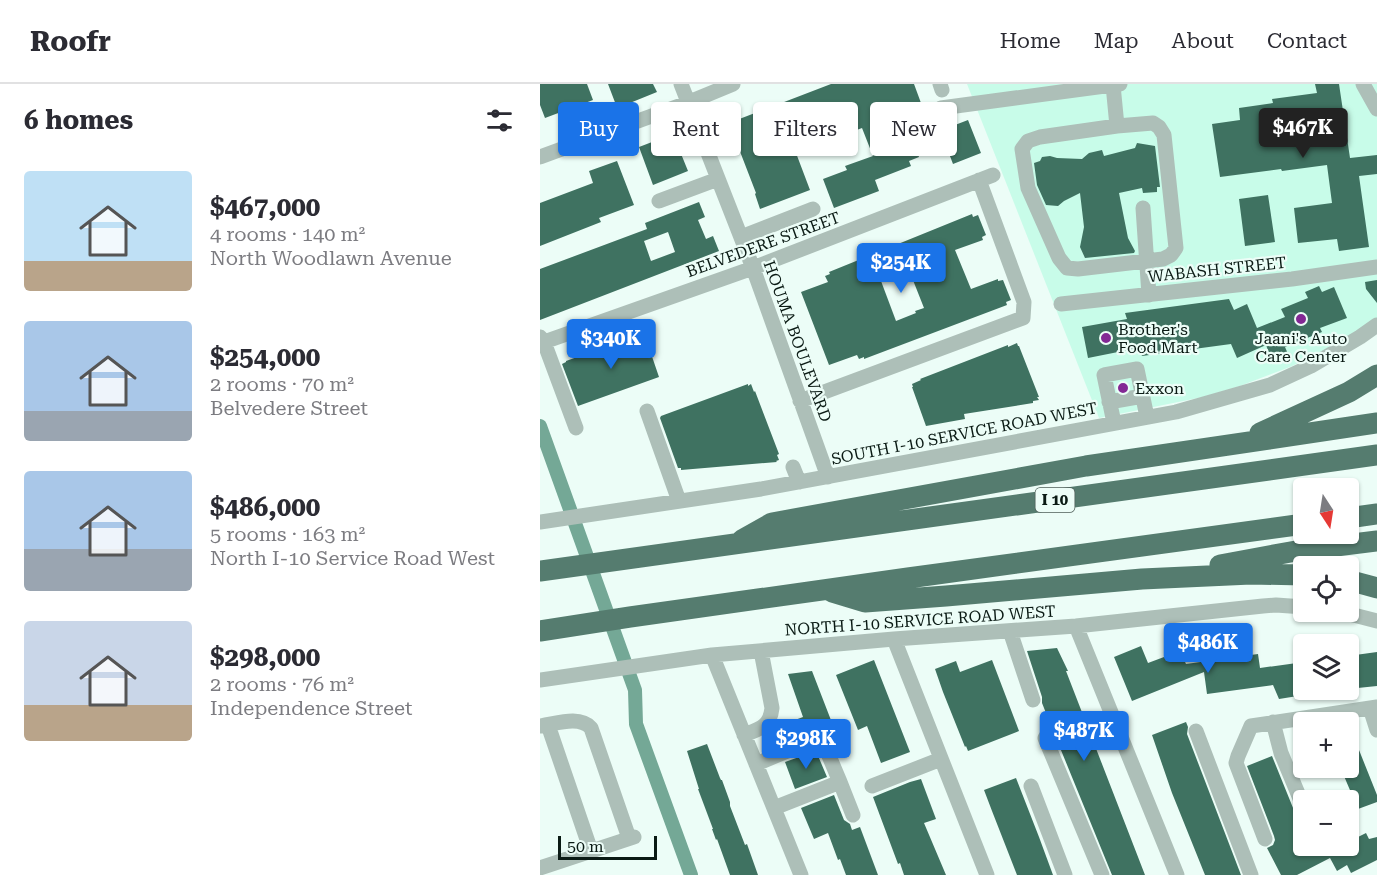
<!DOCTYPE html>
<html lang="en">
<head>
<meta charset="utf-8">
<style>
  :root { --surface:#fff; --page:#f7f7f7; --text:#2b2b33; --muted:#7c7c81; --line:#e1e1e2; --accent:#1a73e8 }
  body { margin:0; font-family:"Roboto Serif",serif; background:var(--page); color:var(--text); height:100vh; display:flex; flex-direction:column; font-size:22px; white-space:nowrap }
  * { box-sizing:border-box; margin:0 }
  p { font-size:20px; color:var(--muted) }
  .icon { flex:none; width:33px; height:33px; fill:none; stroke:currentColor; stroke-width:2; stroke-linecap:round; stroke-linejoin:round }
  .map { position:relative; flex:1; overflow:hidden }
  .details { display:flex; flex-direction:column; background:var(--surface); width:540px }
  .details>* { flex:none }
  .top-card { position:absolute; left:18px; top:18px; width:570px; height:54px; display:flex; gap:12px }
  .needle { width:39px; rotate:168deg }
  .fabs { position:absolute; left:753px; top:394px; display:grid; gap:12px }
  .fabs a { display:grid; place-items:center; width:66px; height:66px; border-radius:6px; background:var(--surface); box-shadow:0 2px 4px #0004; font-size:30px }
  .scale { position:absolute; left:18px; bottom:15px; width:99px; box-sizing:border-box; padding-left:6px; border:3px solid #0a1a14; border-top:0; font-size:16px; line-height:21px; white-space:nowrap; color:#0a1a14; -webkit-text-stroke:4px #ecfdf7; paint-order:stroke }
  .price { position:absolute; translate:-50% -51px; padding:0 14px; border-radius:6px; background:var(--accent); color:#fff; font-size:20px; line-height:39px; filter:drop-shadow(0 2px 3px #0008) }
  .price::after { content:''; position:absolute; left:50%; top:36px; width:18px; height:14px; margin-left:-9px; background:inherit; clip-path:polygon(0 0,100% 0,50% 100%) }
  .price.on { background:#222; color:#fff }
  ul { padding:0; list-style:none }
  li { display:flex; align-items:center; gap:18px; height:150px; padding:0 24px }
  li span { display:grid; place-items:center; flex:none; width:168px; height:120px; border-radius:6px; color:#555 }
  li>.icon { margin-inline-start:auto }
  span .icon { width:72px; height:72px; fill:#fffc; stroke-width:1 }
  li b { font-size:26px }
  h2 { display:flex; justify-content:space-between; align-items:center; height:72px; padding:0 24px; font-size:26px }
  .tag { padding:0 21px; border-radius:6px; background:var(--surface); box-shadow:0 2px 4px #0004; font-size:21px; line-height:54px }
  .tag.on { background:var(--accent); color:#fff }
  header { display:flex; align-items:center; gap:36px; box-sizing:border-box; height:84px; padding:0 30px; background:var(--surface); border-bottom:2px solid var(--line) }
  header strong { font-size:28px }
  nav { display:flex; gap:33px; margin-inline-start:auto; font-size:21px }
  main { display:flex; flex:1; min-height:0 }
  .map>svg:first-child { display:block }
</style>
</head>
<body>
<header>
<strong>Roofr</strong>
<nav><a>Home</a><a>Map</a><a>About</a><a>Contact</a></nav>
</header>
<main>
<section class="details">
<h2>6 homes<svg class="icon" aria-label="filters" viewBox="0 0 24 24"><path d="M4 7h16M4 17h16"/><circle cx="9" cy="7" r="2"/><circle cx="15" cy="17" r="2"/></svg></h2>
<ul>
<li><span style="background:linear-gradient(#bfe0f5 75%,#b9a48a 0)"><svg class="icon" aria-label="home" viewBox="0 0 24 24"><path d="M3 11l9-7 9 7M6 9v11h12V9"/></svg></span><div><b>$467,000</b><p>4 rooms · 140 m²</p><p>North Woodlawn Avenue</p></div></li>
<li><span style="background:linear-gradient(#a9c7e8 75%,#9aa5b1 0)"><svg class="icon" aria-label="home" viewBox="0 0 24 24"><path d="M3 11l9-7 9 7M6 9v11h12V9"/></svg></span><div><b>$254,000</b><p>2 rooms · 70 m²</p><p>Belvedere Street</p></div></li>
<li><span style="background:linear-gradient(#a9c7e8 65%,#9aa5b1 0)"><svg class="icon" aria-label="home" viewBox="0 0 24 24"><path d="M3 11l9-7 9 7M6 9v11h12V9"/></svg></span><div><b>$486,000</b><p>5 rooms · 163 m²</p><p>North I-10 Service Road West</p></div></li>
<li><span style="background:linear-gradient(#c9d6e8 70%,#b9a48a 0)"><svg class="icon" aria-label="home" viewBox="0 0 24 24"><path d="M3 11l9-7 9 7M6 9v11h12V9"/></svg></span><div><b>$298,000</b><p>2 rooms · 76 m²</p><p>Independence Street</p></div></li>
</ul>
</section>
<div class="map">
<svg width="837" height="791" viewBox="0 0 837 791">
  <rect width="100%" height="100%" fill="#ecfdf7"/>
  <path fill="#c8fce9" d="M427 0H837V235L789 264 750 283 700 302 663 313 559 334Z"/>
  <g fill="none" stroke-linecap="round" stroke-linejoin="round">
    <path stroke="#74a896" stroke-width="14" d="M0 342 95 606 96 640 151 791"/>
  </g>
  <path fill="#3f7261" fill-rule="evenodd" d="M0 0H47L53 16 5 34 0 21Z
    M68 0H113L117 8 80 23 79 20 76 21Z
    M291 0H374L388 38 398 34 402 46 428 36 441 69 413 80 405 59 378 70 379 73 369 77 371 82 335 96 339 107 294 124 283 95 307 86 305 82 333 72 322 44 256 69 270 106 220 125 215 110 216 109 189 39Z
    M775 0H799L810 74 837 71V90L819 92 829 163 799 167 797 155 758 159 754 124 792 119 787 81 742 87 741 85 680 93 672 40 700 36 699 24 733 19 732 15 777 9Z
    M133 50 148 87 113 101 99 63Z
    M597 59 615 62 620 103H617V108L603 109 602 104 579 109 588 154 595 167 594 169 545 174 540 163 544 143 540 109 524 117 518 122 506 121 497 101 494 79 500 77 502 73 510 72 517 74 542 75 549 69 562 66 564 72 595 64Z
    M77 77 94 121 59 134 61 138 0 162V119L53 99 49 87Z
    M728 111 735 158 705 162 699 115Z
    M159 118 165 133 158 136 166 155 173 152 179 167 0 236V185L107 145 105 139ZM128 148 135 168 111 177 104 157Z
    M432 130 433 133 438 131 446 151 442 153 443 156 415 166 431 205 458 195V197L463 196 471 216 466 218 467 221 324 275V273L319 275 317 271 289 281 261 208 288 198 285 192 290 190 289 188ZM369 186 384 224 375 227 376 229 356 237 341 197Z
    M837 196V219L826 205 825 198Z
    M779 202 782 208 794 203 807 234 780 244 782 248 745 263 748 270 732 277 726 261 697 274 691 260 602 272 598 264 548 274 542 243 587 235 585 229 689 215 694 226 707 220 717 244 745 233 741 225 768 214 765 208Z
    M104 249 119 293 38 322 22 280 26 278V277Z
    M477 259 478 262H479L499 313H497L499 316 493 317V319L424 330 425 335 386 342 372 303H373L372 300 381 296 380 295 468 261V263Z
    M208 300V302L211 300 214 308 215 307 239 370 237 371 239 376 236 377 237 378 141 386V384H138L120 334 121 332Z
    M601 562 608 579 640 567 646 580 718 570 720 584 764 578V611L739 615 733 601 667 610 664 588 592 617 574 573Z
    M517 564 528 587H526L605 791H572L514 649 502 619V613L487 567Z
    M837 568V602L808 605V572Z
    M334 576 370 668 341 679 327 642 318 646 296 591Z
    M452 576 479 647 428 667 426 662 425 663 403 608 395 585 416 577 420 588Z
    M272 587 294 644 282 649 276 647 266 649 245 658 239 642 263 633 248 590Z
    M646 638 648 643 647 650 701 791H665L632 709 612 651Z
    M167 660 180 694 181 696H182L190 718V722L205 761 207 760 218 791H190L177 755 176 756 172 745H173L158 705H159L147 667Z
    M817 661 837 711V718L818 725 801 685 808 684V664Z
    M276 667 287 693 255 705 245 678Z
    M732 672 764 751V762H808V758L826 749 829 755 837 753V776L811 789 807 781 797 787 790 774 757 791H741L727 764 733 761 735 756 734 752 707 682Z
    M476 694 499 753 513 791H477L452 727 444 706Z
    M381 695 396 735 384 739 406 791H364L360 779 358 780 333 713 370 698Z
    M294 711 304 736 310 740 312 746 320 743 338 791H306L300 775 298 776 288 749 274 755 261 724Z"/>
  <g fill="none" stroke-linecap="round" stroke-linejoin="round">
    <path stroke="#adbfb8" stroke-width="15" d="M141 0 213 184 288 393
      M400 0 402 6
      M823 0 837 25
      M573 1 577 42 613 39 619 43 624 51 636 164 631 171 623 175 538 185 527 184 519 174 488 104 482 65 488 57 500 53 577 42
      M401 24 580 0
      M0 73 147 19 193 0
      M119 117 178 95
      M603 124 609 211
      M201 153 273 125
      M521 220 752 195 837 183
      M0 253 4 258 36 344
      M4 258 213 184 453 91
      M260 317 483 234 484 218 439 96
      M569 318 603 312
      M107 327 139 417
      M574 339 564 291 597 285 607 333
      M253 383 259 398
      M0 438 221 405 636 328 730 301 771 282 820 253 837 241
      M802 528 837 537
      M536 542 637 791
      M470 547 493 616
      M354 555 447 791
      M172 571 261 791
      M0 596 172 571 354 555 536 542 723 522 736 521 764 523
      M830 624 837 646
      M733 638 741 669 764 724
      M8 641 51 767
      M0 642C16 640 39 631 51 644L89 754
      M656 647 711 791
      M204 651C219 645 230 643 232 624L221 567
      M505 654 562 791
      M216 680 269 658 277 657 284 660 300 698 234 724
      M300 698 313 731
      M332 702 401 675
      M491 702 525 791
      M725 755 696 679 698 672 711 642 837 623
      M0 784 94 753"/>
    <path stroke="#557c6f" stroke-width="21" d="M720 349 809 308 837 291
      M808 434 837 430
      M202 456 232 439 546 382 837 339
      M680 481 756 467 837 457
      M0 487 837 371
      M808 496 837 504
      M292 508 325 518 406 512 602 495 711 490 764 491
      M0 547 90 533 368 494 764 440"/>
  </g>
  <g fill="#832894" stroke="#ecfdf7" stroke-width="2">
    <circle cx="761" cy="235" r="6"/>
    <circle cx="566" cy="254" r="6"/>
    <circle cx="583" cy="304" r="6"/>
  </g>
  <g text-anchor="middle" stroke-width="4.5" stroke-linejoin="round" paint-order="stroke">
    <rect fill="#ecfdf7" stroke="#4e5e58" stroke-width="1.5" x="495.5" y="404" width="39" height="24" rx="4.5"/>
    <g font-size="15" font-weight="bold" fill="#0a1a14">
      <text x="515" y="421">I 10</text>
    </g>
    <g font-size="16" fill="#0a1a14" stroke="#ecfdf7">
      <text transform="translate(223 160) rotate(-20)" y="6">BELVEDERE STREET</text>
      <text transform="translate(677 185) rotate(-6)" y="6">WABASH STREET</text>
      <text transform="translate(258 257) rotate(70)" y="6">HOUMA BOULEVARD</text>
      <text transform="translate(424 349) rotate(-11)" y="6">SOUTH I-10 SERVICE ROAD WEST</text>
      <text transform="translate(380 536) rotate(-4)" y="6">NORTH I-10 SERVICE ROAD WEST</text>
    </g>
    <g font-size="16" fill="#0a1a14" stroke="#ecfdf7" text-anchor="start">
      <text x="578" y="251">Brother's<tspan x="578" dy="18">Food Mart</tspan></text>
      <text x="761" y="260" text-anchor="middle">Jaani's Auto<tspan x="761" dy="18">Care Center</tspan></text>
      <text x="595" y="310">Exxon</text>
    </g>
  </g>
</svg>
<div class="fabs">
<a><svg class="needle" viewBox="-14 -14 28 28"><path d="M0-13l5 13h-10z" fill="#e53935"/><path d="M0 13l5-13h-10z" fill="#7c7c81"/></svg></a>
<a><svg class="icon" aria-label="locate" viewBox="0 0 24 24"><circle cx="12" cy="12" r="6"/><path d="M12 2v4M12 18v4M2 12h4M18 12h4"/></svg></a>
<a><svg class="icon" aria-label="layers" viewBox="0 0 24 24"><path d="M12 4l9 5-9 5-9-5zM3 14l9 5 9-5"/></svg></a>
<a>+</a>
<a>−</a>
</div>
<div class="scale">50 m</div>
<b class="price on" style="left:763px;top:75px">$467K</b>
<b class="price" style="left:361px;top:210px">$254K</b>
<b class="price" style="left:71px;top:286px">$340K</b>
<b class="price" style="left:668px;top:590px">$486K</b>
<b class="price" style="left:544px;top:678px">$487K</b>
<b class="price" style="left:266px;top:686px">$298K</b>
<div class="top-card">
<a class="tag on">Buy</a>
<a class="tag">Rent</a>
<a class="tag">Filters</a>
<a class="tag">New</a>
</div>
</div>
</main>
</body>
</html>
